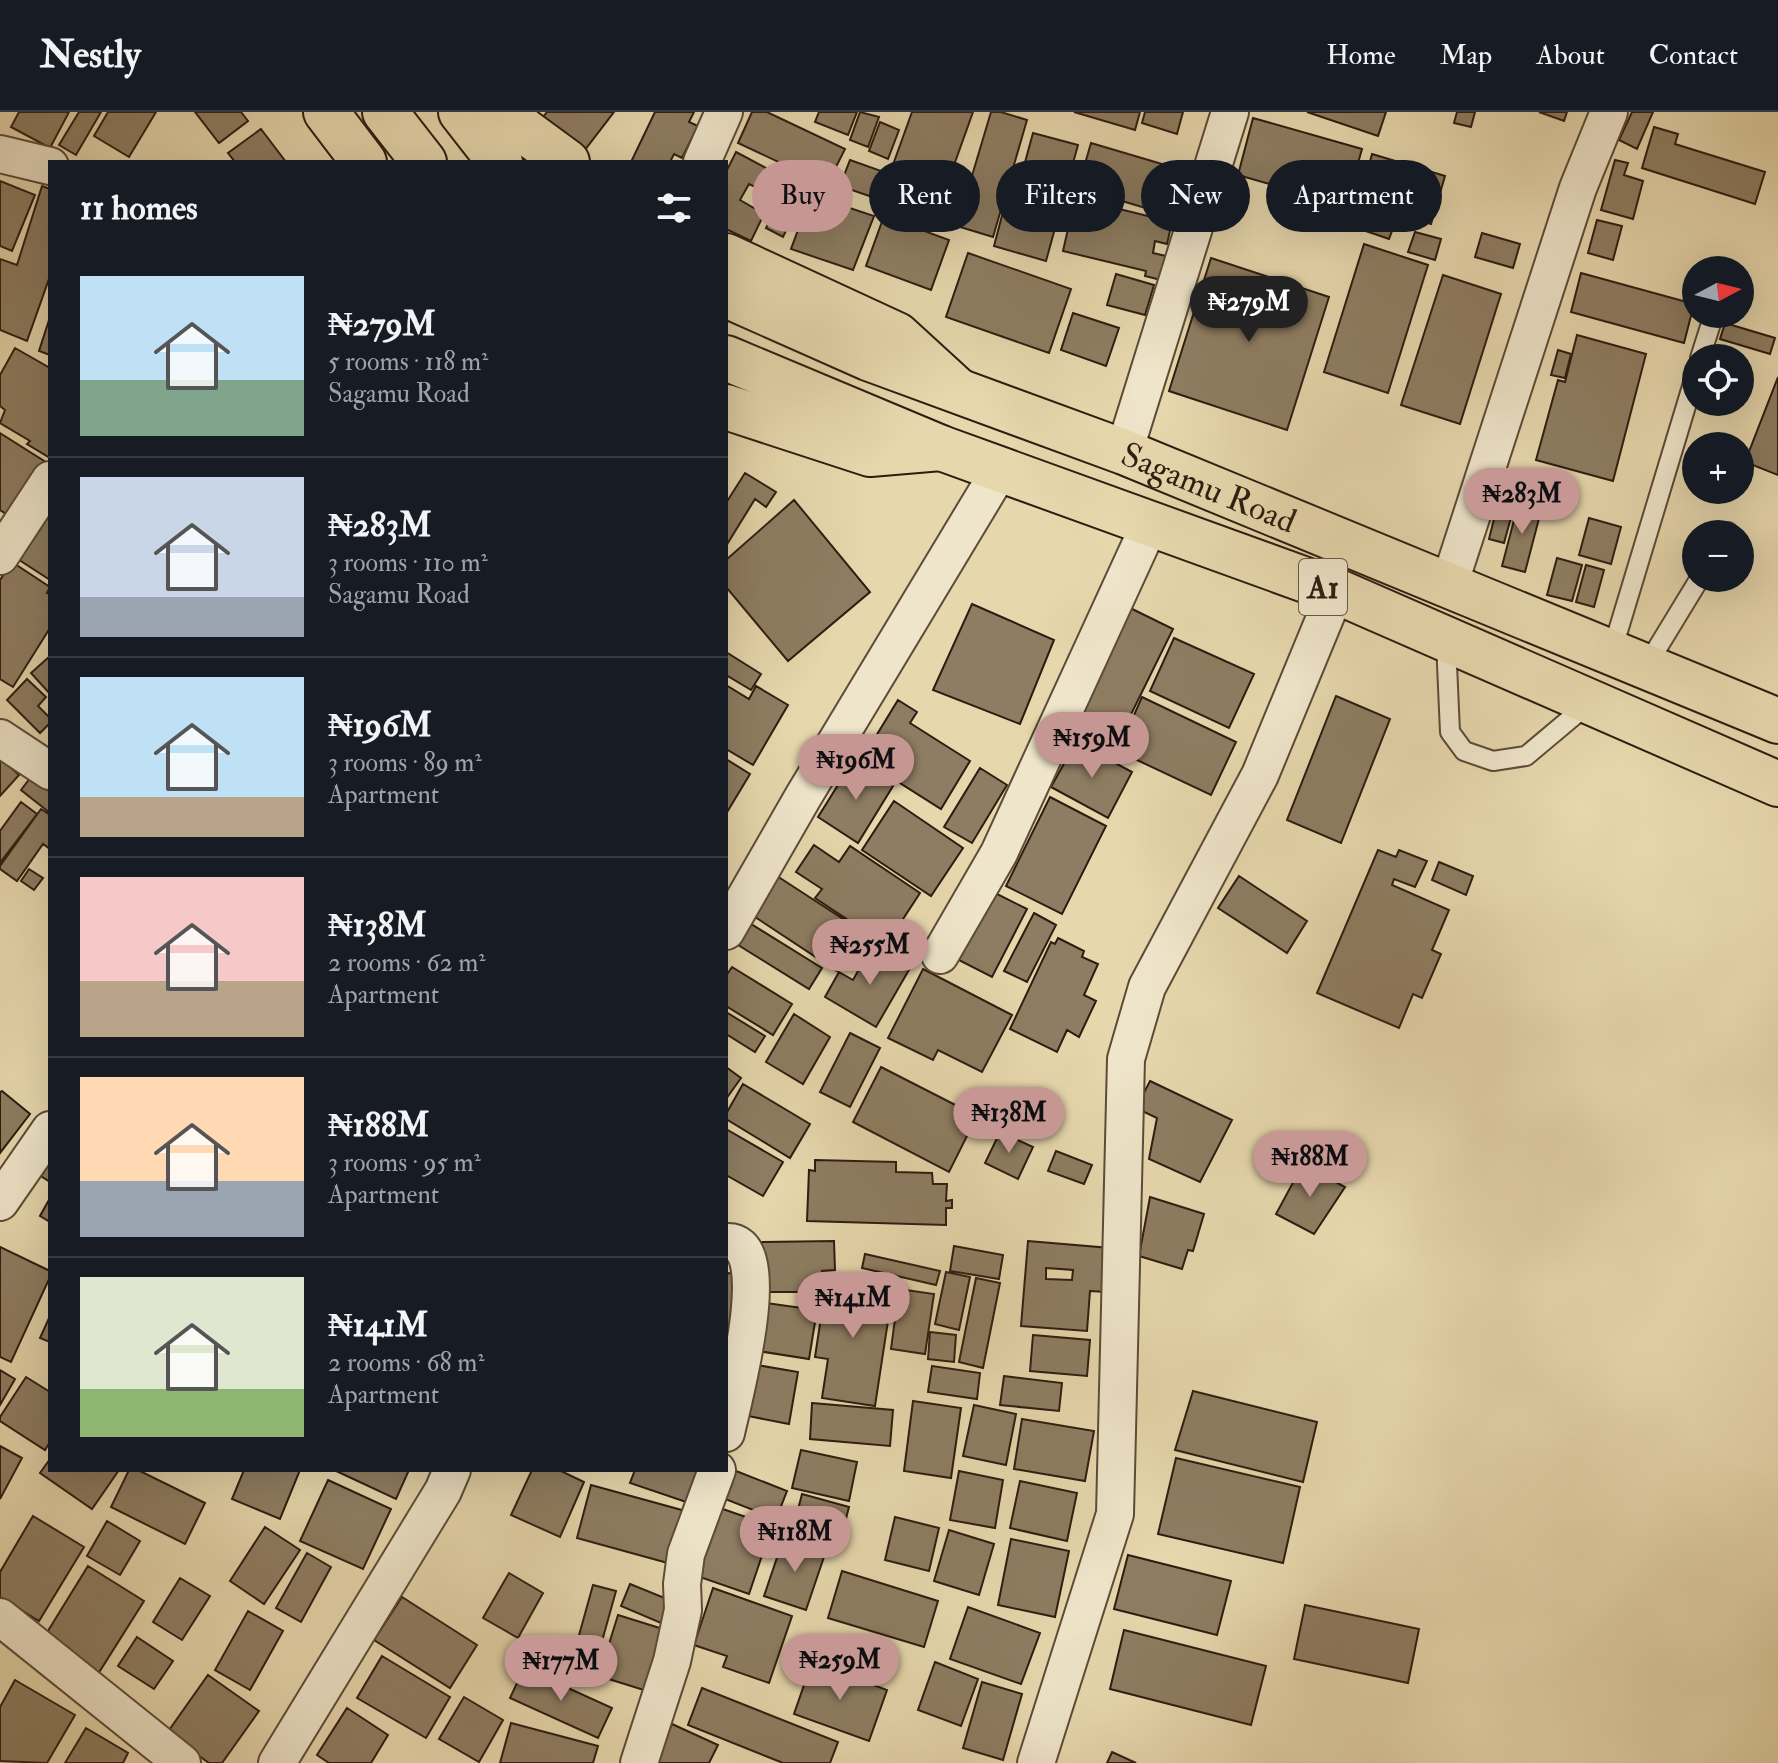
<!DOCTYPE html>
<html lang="en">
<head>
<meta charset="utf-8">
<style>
  :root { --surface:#171b24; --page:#20242c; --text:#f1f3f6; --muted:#9ea1a6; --line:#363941; --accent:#c59692 }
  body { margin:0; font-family:"IM FELL Double Pica",serif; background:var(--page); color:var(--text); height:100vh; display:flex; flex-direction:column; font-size:30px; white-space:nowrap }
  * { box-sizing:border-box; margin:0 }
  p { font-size:26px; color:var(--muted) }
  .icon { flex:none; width:44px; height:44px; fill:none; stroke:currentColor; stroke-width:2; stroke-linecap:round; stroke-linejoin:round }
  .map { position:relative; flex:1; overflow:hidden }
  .drawer { position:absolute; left:48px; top:48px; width:680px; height:1312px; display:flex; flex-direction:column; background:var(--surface); border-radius:0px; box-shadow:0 8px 32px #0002 }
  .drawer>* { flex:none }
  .hud { position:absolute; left:752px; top:48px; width:760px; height:72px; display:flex; gap:16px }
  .needle { width:52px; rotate:83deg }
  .buttons { position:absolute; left:1682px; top:144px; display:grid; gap:16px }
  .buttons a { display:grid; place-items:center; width:72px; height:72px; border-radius:50%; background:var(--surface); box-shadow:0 8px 32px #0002; font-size:40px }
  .price { position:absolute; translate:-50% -68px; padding:0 18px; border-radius:28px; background:var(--accent); color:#111; font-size:26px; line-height:52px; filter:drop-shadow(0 2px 4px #0008) }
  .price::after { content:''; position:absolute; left:50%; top:48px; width:24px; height:18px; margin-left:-12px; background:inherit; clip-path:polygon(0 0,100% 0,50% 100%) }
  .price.selected { background:#222; color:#fff }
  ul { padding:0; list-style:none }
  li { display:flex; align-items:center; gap:24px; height:200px; padding:0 32px }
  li+li { border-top:2px solid var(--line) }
  li span { display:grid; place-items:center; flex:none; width:224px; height:160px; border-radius:0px; color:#555 }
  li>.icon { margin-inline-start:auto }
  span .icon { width:96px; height:96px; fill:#fffc; stroke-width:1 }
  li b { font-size:34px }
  h2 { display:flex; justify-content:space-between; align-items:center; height:96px; padding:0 32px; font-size:34px }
  .pill { padding:0 28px; border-radius:36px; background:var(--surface); box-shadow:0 8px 32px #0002; font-size:28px; line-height:72px }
  .pill.selected { background:var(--accent); color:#111 }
  header { display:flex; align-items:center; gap:48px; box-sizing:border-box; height:112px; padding:0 40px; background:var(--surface); border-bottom:2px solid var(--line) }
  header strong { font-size:38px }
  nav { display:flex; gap:44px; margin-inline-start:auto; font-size:28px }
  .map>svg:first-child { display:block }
</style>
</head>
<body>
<header>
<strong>Nestly</strong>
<nav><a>Home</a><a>Map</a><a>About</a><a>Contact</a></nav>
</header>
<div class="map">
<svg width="1778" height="1651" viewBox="0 0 1778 1651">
  <rect width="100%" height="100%" fill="#e7d7ad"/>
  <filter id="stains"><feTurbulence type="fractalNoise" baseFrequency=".0025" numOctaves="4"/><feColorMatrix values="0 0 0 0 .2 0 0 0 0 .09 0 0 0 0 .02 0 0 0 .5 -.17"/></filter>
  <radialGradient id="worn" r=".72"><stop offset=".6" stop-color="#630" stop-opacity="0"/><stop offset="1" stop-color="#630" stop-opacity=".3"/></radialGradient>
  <path fill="#8e7d62" stroke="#2d1c10" stroke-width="2" fill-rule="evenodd" d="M19 0H69L50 36 11 15Z
    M79 0H101L76 43 59 33Z
    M108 0H156L129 45 94 24Z
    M195 0H241L248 9 219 31Z
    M547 0H614L581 43 539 10Z
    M655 0H694L689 10 698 14 682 46 674 42 670 50H631Z
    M752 0H767L845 37 836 55 825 50 817 68 738 31Z
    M819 0H857L848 23 815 10Z
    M860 0 879 5 868 35 850 28Z
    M912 0H973L934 109 880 89Z
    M991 0H1001L1027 8 993 125 957 114Z
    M1074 0H1140L1135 18Z
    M1145 0H1183L1177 22 1142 11Z
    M1307 0H1386L1378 24Z
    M1457 0H1475L1471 15 1454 11Z
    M1539 0H1567L1564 9Z
    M1632 0H1653L1637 37 1619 28Z
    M1253 6 1362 37 1346 94 1238 63Z
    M880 10 899 18 888 47 869 39Z
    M1654 15 1678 22 1675 32 1765 60 1755 92 1642 56Z
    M261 17 286 50H235L228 41Z
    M1033 21 1078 33 1046 149 994 134 1004 96 1012 98Z
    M1091 31 1172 55 1159 100 1078 76Z
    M736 40 783 65 774 84 749 72 740 88 764 102 751 129 726 117V60Z
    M1372 42 1445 64 1431 112 1359 91Z
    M850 48 884 60 875 86 840 74Z
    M1615 48 1628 51 1624 63 1643 69 1633 107 1601 98Z
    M790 68 807 76 783 125 766 116Z
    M0 69 35 83 12 139 0 134Z
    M42 74 50 77V164L27 229 0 218V147L17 153Z
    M811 83 874 104 853 158 791 137Z
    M1075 86 1172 110 1167 132 1155 129 1153 141 1166 144 1161 168 1145 164 1146 159 1063 139Z
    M1368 102 1395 111 1389 127 1363 118Z
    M884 104 949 128 931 178 866 154Z
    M1597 108 1622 114 1613 148 1588 141Z
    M1415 120 1441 127 1435 148 1408 140Z
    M1482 121 1520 132 1513 156 1475 145Z
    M1364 132 1428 153 1388 281 1324 260Z
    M968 141 1071 177 1049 241 946 205Z
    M1211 146 1329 185 1287 318 1169 279Z
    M1581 161 1694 192 1684 231 1571 200Z
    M1116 162 1154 173 1145 203 1107 193Z
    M1443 163 1501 182 1460 312 1401 293Z
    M1073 201 1119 216 1106 254 1061 238Z
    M50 205V243L39 239Z
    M1725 211 1775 226 1770 242 1720 227Z
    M1577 223 1646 242 1613 369 1536 348 1558 268 1565 270Z
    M15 236 50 256V346L27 332 30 329 0 311 5 298 0 294V263Z
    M1558 238 1571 242 1565 266 1551 263Z
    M1778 265V363L1745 350Z
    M0 321 49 352 14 407 0 398Z
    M745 361 776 380 766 395 755 387 726 434V391Z
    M50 381V468L13 444Z
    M1500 383 1516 387 1504 431 1489 427Z
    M794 388 870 480 788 549 726 475V448Z
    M1519 389 1542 395 1525 460 1502 454Z
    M1589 406 1621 415 1611 452 1579 443Z
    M1557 446 1582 453 1572 489 1547 483Z
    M12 450 50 475 47 481 50 482V516L13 575 0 567V468Z
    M1586 453 1604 458 1594 495 1576 490Z
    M1120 491 1173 517 1115 635 1063 609Z
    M972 492 1054 528 1020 612 933 578Z
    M1174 526 1254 562 1229 616 1150 579Z
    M726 540 761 562 751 578 726 563Z
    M50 544V582L31 561Z
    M27 567 46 585 38 594 50 606V611L40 621 7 588Z
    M726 573 749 587 756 574 788 593 753 653 726 637Z
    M1336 584 1390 607 1341 731 1287 708Z
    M1142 585 1236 630 1211 683 1118 639Z
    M898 588 917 600 910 611 970 649 941 697 862 647Z
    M1076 630 1132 660 1108 706 1051 675Z
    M0 646 19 663 0 684Z
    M726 647 750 662 726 702Z
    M853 649 893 674 858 731 818 705Z
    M980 656 1007 673 972 731 944 715Z
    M31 665 50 680V701L21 678Z
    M1050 685 1106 714 1062 802 1006 774Z
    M894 689 963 736 931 784 862 738Z
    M21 690 37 702 0 751V719Z
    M41 697 50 703V737L43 732 17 769 0 757V754Z
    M814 733 839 750 850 734 920 781 886 833 815 786 822 777 796 760Z
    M1378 738 1396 745 1399 738 1427 749 1415 775 1394 767 1392 773 1449 798 1432 838 1441 842 1422 886 1413 882 1399 916 1317 881Z
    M1439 750 1473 764 1466 783 1432 768Z
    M29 757 43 766 34 778 21 769Z
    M777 764 863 820 837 859 752 803Z
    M1239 764 1307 809 1287 841 1218 796Z
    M985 776 1027 797 992 865 951 844Z
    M1034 801 1056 813 1027 870 1004 859Z
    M743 807 822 856 809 877 730 828Z
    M1058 826 1084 839 1082 845 1098 852 1084 883 1096 889 1079 925 1067 918 1057 940 1010 917 1051 830 1055 832Z
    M872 834 910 856 876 915 825 885 839 860 853 868Z
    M732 855 792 892 773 923 726 894V864Z
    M923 857 1012 903 982 960 938 938 933 948 888 926Z
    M726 900 765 924 755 940 726 922Z
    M794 902 830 925 803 972 766 950Z
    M850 921 880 936 850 995 820 980Z
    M726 955 741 966 726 987Z
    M881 955 977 1004 949 1060 853 1010Z
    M1150 969 1232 1008 1200 1070 1149 1047 1157 1006 1136 996Z
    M743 972 810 1012 790 1046 726 1007V1002Z
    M2 979 30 1002 0 1041V980Z
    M726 1017 783 1050 763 1084 726 1063Z
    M1000 1020 1033 1035 1018 1067 985 1051Z
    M50 1039V1070L36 1061Z
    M1056 1039 1092 1053 1084 1072 1048 1059Z
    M815 1048 896 1050V1060L932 1061 933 1072H947L946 1089 952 1088V1096H946V1113L807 1109 809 1058 815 1059Z
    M1303 1052 1345 1075 1314 1122 1276 1102Z
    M1150 1085 1204 1102 1193 1139 1188 1138 1182 1157 1139 1144Z
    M50 1086V1110L40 1104Z
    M834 1129 835 1158 822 1159 821 1180H757L756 1130Z
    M1028 1129 1110 1136 1106 1180 1090 1179 1087 1219 1021 1214ZM1046 1156 1073 1158 1072 1168 1046 1167Z
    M954 1134 1003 1143 999 1167 950 1159Z
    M0 1135 50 1159V1165L11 1250 0 1245Z
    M865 1142 940 1159 936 1173 862 1156Z
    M946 1160 970 1165 959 1218 935 1212Z
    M726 1161 738 1162 726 1290Z
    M827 1166 893 1176 875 1294 822 1286 828 1247 815 1245Z
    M976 1166 1000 1171 983 1256 959 1250Z
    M899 1177 934 1182 925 1242 891 1237Z
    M766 1191 817 1198 809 1247 758 1239Z
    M50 1204V1230L40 1226Z
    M930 1220 956 1223 954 1250 928 1247Z
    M1033 1223 1090 1228 1087 1264 1030 1259Z
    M751 1252 798 1260 789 1312 743 1303Z
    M932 1254 980 1261 977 1287 928 1280Z
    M0 1258 15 1267 0 1293Z
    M1004 1264 1062 1271 1059 1299 1000 1293Z
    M26 1265 50 1280V1330L45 1338 0 1309V1305Z
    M1193 1279 1317 1310 1303 1370 1175 1338Z
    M913 1289 961 1296 951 1366 904 1359Z
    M812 1291 893 1298 890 1334 810 1327Z
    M974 1293 1016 1302 1006 1353 963 1344Z
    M1022 1307 1094 1319 1085 1369 1014 1357Z
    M0 1334 22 1346 0 1387Z
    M801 1338 857 1350 849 1389 792 1376Z
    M1176 1346 1300 1375 1283 1451 1158 1422Z
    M50 1347V1358H119L92 1397 40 1361Z
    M731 1357 787 1379 776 1407 720 1385Z
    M129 1358H138L205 1391 185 1432 111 1395Z
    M244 1358H300L280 1407 232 1387Z
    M334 1358H409L396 1387Z
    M532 1358H559L584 1370 560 1425 511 1403Z
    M635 1358H704L692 1392 630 1371Z
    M959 1359 1003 1368 995 1416 950 1408Z
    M328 1368 391 1397 363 1457 300 1429Z
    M1020 1369 1077 1381 1067 1429 1010 1416Z
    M591 1373 689 1400 675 1453 577 1426Z
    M802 1382 849 1395 840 1430 793 1417Z
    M717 1395 772 1414 749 1482 694 1463Z
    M33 1404 84 1435 39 1509 0 1485V1460Z
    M895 1405 939 1416 929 1459 885 1448Z
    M107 1409 140 1429 120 1463 87 1444Z
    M265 1415 300 1438 264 1492 230 1469Z
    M949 1418 994 1432 979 1483 934 1469Z
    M784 1425 826 1439 806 1498 764 1484Z
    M1011 1427 1069 1439 1055 1505 998 1493Z
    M307 1441 331 1455 301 1510 276 1496Z
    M1128 1443 1231 1469 1217 1523 1114 1497Z
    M88 1454 144 1489 98 1562 43 1527Z
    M842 1459 938 1489 924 1535 828 1506Z
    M509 1461 543 1481 518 1526 483 1506Z
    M180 1466 210 1484 182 1528 153 1510Z
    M630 1472 677 1491 668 1514 621 1494Z
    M593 1473 616 1479 599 1540 576 1534Z
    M713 1476 792 1504 769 1571 723 1555 727 1544 694 1533Z
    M402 1485 477 1533 450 1576 374 1528Z
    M1305 1493 1419 1517 1408 1571 1294 1547Z
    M968 1495 1040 1521 1021 1572 950 1547Z
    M248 1499 283 1519 250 1578 215 1558Z
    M618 1503 666 1518 647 1579 599 1564Z
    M1124 1518 1266 1554 1251 1613 1110 1577Z
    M137 1525 173 1549 154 1577 118 1554Z
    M382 1544 450 1585 426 1626 357 1586Z
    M812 1550 887 1578 869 1629 794 1602Z
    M935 1550 978 1567 961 1614 918 1598Z
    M524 1556 612 1596 598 1626 510 1586Z
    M208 1563 259 1599 222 1651H209L167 1621Z
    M15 1568 75 1603 47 1651 0 1649V1595Z
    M982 1570 1022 1582 1003 1648 963 1636Z
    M702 1576 838 1630 830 1651H783L688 1613Z
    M464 1585 503 1608 479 1650 439 1627Z
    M347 1596 388 1623 371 1651H329L317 1643Z
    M511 1611 598 1634 593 1651H500Z
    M672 1612 718 1633 709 1651H654Z
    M86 1616 128 1641 123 1651H65Z
    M1112 1640 1136 1651H1107Z"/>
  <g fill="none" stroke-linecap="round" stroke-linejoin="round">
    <defs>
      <path id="service" d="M1700 246 1714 202
        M1727 422 1728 420
        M1446 530 1450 620 1464 639 1493 649 1526 644 1588 592
        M1612 539 1696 261
        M1647 553 1700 466"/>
      <path id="minor" d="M0 42 50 54
        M702 50 724 0
        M1124 340 1230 0
        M0 444 50 368
        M1449 473 1578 76 1609 0
        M0 626 50 659
        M726 819 803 685 1000 358
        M940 843 999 741 1149 414
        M0 1090 50 1018
        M726 1130C779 1125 732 1292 726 1321
        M0 1505 182 1651
        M277 1651 443 1379 452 1358
        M639 1651 672 1549 683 1498 682 1472 686 1442 717 1358
        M1036 1651 1115 1402 1126 947 1147 875 1260 663 1336 479"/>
      <path id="primary" d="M326 0 364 50
        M508 0 522 17 567 50
        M726 144 897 223 956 277
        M726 295 870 342 941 336"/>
      <g id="trunk">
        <path d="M385 0 424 50"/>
        <path d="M461 0 500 50"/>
        <path id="s1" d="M726 183 868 246 1124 340 1778 609"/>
        <path d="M726 246 941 336 1336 479 1778 672"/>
      </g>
    </defs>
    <use href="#service" stroke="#5c4b37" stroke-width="22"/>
    <use href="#minor" stroke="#5c4b37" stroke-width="40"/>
    <use href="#primary" stroke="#2d1c10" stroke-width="48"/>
    <use href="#trunk" stroke="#2d1c10" stroke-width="48"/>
    <use href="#service" stroke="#efe5ca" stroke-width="18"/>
    <use href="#minor" stroke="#efe5ca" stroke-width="36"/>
    <use href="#primary" stroke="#e7d7ad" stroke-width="44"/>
    <use href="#trunk" stroke="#e7d7ad" stroke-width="44"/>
  </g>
  <g text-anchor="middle" stroke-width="7" stroke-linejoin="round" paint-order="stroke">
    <rect fill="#efe5ca" stroke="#675848" stroke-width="2" x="1299" y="447" width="48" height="56" rx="6"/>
    <g font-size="32" font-weight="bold" fill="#2d1c10">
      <text x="1323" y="486">A1</text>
    </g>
    <g font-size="34" fill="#2d1c10" stroke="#efe5ca">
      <text dy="12" stroke="none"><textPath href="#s1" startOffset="520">Sagamu Road</textPath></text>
    </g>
  </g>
  <rect width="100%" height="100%" filter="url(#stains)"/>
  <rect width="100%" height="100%" fill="url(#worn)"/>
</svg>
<div class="buttons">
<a><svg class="needle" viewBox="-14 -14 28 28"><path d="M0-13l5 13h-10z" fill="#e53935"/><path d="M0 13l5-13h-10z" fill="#9ea1a6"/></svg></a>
<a><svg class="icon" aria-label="locate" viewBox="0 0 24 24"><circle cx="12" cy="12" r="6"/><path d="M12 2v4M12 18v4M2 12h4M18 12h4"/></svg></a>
<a>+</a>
<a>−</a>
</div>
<b class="price selected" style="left:1249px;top:232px">₦279M</b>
<b class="price" style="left:1522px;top:424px">₦283M</b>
<b class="price" style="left:1092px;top:668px">₦159M</b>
<b class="price" style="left:856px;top:690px">₦196M</b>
<b class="price" style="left:870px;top:875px">₦255M</b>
<b class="price" style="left:1009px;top:1043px">₦138M</b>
<b class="price" style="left:1310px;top:1087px">₦188M</b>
<b class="price" style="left:853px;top:1228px">₦141M</b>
<b class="price" style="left:795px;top:1462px">₦118M</b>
<b class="price" style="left:840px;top:1590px">₦259M</b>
<b class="price" style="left:561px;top:1591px">₦177M</b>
<div class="hud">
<a class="pill selected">Buy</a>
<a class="pill">Rent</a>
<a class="pill">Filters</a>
<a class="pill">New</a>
<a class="pill">Apartment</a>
</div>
<section class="drawer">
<h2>11 homes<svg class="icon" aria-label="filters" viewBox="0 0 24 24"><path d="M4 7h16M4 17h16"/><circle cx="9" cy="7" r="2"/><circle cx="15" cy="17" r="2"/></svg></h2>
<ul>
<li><span style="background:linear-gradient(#bfe0f5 65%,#7fa58c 0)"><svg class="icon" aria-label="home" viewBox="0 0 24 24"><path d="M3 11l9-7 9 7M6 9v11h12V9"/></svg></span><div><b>₦279M</b><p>5 rooms · 118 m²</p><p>Sagamu Road</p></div></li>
<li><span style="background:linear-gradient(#c9d6e8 75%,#9aa5b1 0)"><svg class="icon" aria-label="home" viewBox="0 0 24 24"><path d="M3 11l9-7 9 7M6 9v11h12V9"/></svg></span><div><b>₦283M</b><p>3 rooms · 110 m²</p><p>Sagamu Road</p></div></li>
<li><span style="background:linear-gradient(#bfe0f5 75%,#b9a48a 0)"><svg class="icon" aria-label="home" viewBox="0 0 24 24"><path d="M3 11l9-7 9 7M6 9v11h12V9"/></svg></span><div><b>₦196M</b><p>3 rooms · 89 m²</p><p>Apartment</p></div></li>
<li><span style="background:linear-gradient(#f6c9c9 65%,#b9a48a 0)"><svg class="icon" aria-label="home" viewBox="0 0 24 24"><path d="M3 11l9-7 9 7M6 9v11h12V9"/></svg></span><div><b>₦138M</b><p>2 rooms · 62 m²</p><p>Apartment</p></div></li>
<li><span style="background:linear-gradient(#ffd9b3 65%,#9aa5b1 0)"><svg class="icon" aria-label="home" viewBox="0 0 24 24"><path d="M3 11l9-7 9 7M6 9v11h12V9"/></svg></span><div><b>₦188M</b><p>3 rooms · 95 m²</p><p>Apartment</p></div></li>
<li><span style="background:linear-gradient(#dfe7d0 70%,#8fb573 0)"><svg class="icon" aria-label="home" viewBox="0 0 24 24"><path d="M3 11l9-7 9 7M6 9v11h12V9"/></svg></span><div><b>₦141M</b><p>2 rooms · 68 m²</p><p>Apartment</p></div></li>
</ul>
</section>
</div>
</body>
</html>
